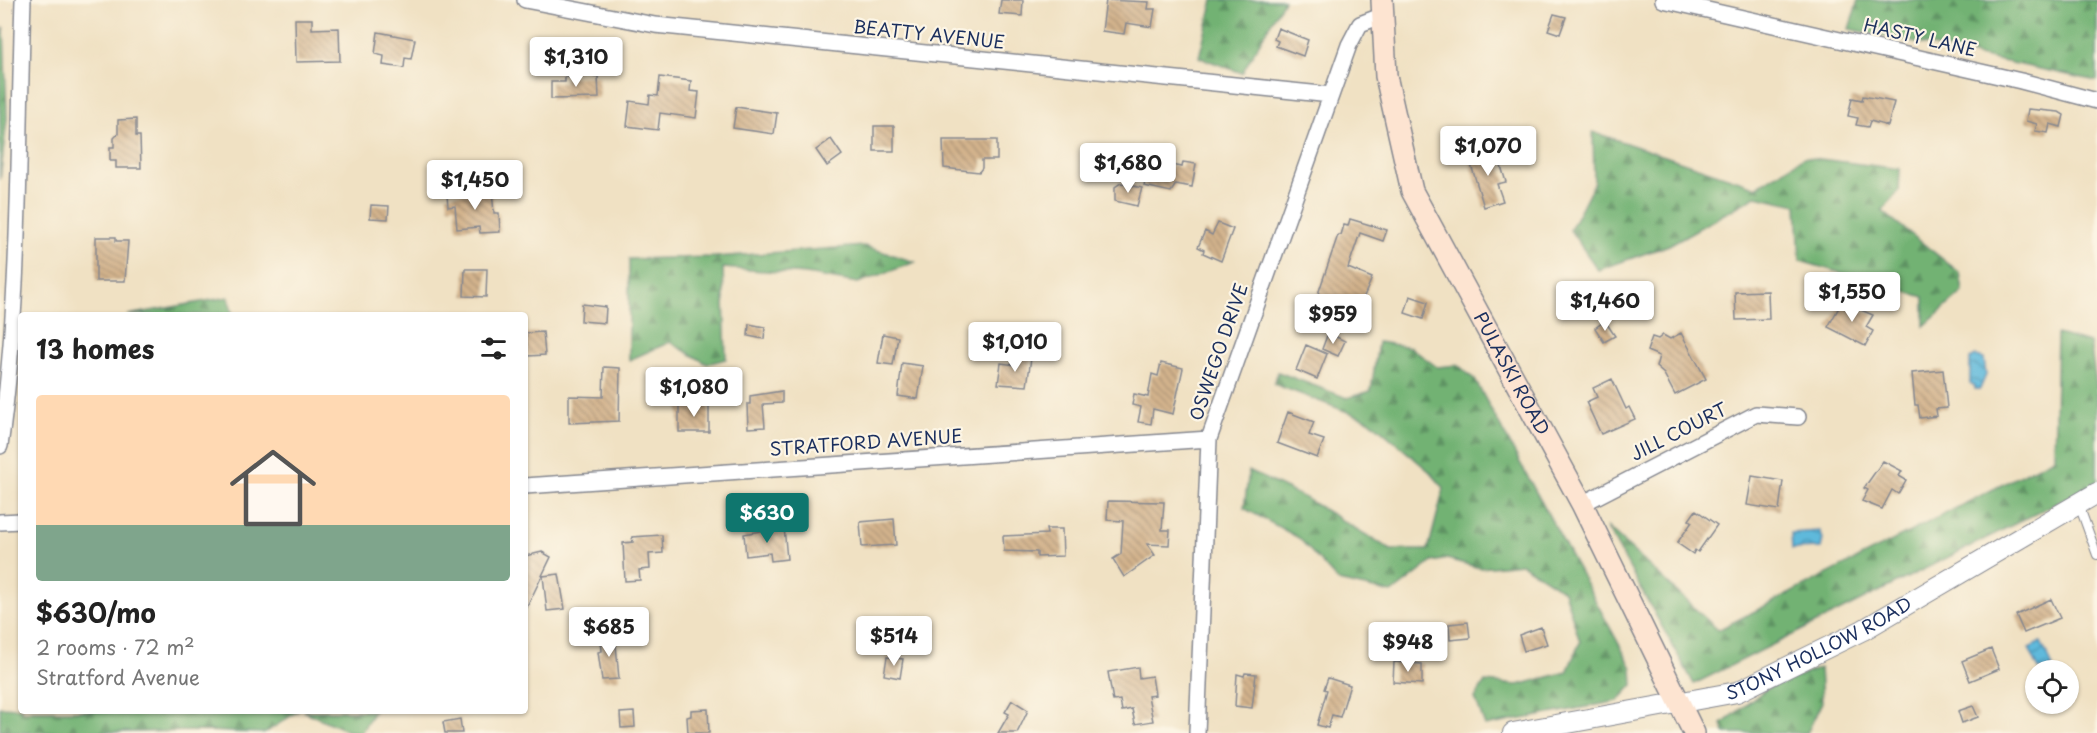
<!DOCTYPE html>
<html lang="en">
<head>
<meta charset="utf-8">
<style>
  :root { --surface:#fff; --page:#f6f6f6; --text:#222; --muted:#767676; --line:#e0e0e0; --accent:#0f766e }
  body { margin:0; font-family:"Playpen Sans",sans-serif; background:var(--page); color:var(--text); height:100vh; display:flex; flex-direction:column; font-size:22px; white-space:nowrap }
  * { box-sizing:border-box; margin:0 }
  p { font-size:20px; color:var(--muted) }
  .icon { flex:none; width:33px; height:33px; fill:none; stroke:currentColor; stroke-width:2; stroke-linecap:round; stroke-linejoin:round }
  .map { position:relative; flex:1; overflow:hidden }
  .panel { position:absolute; left:18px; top:312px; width:510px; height:402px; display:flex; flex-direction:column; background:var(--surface); border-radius:6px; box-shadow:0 2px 4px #0004 }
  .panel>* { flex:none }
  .fabs { position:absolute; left:2025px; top:660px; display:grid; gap:12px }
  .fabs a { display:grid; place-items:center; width:54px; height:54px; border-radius:50%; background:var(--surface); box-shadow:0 2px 4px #0004; font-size:30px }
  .price { position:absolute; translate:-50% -51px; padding:0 14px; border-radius:6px; background:#fff; color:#222; font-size:20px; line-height:39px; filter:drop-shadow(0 2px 3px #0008) }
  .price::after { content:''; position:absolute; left:50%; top:36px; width:18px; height:14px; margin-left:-9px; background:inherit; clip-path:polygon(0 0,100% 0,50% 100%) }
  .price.current { background:var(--accent); color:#fff }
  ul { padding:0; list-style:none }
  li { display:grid; align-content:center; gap:12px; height:318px; padding:0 18px }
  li+li { border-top:2px solid var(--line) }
  li span { display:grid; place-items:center; height:186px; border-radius:6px; color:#555 }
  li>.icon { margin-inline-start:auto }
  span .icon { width:108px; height:108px; fill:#fffc; stroke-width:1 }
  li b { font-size:26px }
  h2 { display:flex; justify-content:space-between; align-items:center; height:72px; padding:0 18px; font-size:26px }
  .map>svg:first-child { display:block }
</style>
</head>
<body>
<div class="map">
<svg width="2097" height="733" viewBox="0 0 2097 733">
  <defs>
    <pattern id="forest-firs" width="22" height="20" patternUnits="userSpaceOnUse" patternTransform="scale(1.5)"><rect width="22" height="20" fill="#72b273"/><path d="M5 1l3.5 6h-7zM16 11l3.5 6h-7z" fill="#5d9162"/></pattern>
    <pattern id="water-waves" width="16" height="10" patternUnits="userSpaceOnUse" patternTransform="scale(1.5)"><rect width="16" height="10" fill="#5eb9db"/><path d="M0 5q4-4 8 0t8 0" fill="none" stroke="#4d97b5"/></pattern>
    <pattern id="building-back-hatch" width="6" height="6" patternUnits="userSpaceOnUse" patternTransform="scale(1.5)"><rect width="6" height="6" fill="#d3b38c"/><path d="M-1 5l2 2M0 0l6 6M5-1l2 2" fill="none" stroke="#aa9276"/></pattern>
  </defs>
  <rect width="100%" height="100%" fill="#fcf5e5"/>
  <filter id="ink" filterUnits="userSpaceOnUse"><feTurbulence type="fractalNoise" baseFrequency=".0167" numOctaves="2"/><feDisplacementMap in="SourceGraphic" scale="12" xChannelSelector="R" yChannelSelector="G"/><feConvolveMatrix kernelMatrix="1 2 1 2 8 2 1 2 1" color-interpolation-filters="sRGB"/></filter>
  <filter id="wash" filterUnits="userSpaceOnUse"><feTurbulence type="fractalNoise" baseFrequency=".008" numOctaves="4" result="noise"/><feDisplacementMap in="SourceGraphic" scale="24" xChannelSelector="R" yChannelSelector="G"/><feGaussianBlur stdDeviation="1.35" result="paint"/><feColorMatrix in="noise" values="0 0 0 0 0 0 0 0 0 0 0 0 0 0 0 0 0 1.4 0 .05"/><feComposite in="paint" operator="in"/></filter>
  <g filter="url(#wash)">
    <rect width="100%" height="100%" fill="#f0e1c3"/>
    <path fill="url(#forest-firs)" stroke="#467068" stroke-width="1.5" d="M1213 0H1284L1242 73 1199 57Z
      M1858 0H2097V81L1849 29Z
      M4 27 7 119 0 180V41Z
      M1593 132 1757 187 1804 157 1900 169 1899 191 1882 211 1960 273 1963 292 1924 326V297L1800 261 1797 205 1756 196 1669 245 1598 270 1570 230 1594 183Z
      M864 246 915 262 858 283 806 274 723 268 726 359 707 364 670 342 629 360V259L715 257Z
      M228 297 233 315H128Z
      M2057 334 2090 343 2097 391V483L1694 684 1606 526 1718 630 2054 458Z
      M1378 342 1410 347 1437 367 1458 365 1475 380 1632 668 1633 685 1618 701 1485 726 1475 698 1485 682 1518 685 1567 672 1580 642 1564 591 1522 564 1480 568 1447 559 1432 562 1392 593 1338 581 1299 538 1244 508 1249 471 1305 498 1391 550H1428L1444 488 1430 472 1369 420 1274 384 1278 372 1347 398 1371 391Z
      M1820 668 1822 702 1807 733H1725L1722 724 1766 689Z
      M0 707 21 708V711H298L265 733 207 731 12 733 0 731Z
      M303 711H374L361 733H352Z"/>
    <path fill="url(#water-waves)" stroke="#3c749c" stroke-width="1.5" d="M1976 356 1984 358 1986 375 1980 389H1975V386L1970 384V359Z
      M1820 531 1823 539 1821 548 1792 549 1791 533Z
      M2041 642 2053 667 2039 670 2029 648Z"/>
    <g id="blocks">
      <path fill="url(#building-back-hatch)" d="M1001 0H1023L1022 16 999 14Z
        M1106 0 1149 2 1148 9H1155L1152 27 1126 23 1124 34 1102 31Z
        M1554 14 1566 17 1560 34 1548 30Z
        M295 19H312V29L339 28 340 61 296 62Z
        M1278 28 1308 40 1303 56 1276 46 1278 41 1274 39Z
        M378 32 415 39 411 59 405 58 404 68 383 65 384 56 375 54Z
        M598 76 599 98 551 99V82H565V77Z
        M660 77 691 81 690 91 699 92 696 118 660 113 658 130 627 126 630 101 649 104 650 95 658 96Z
        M1863 96 1894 102 1888 126 1870 121 1868 127 1856 125 1858 118 1848 116 1852 98 1862 100Z
        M736 107 777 113 774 134 733 128Z
        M2028 109 2059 112 2064 115 2061 127 2050 124 2048 133 2035 131 2037 124 2026 121Z
        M136 119V136H140L141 168H116V161H110V147H114V138L118 134V120Z
        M874 126H894V151H874Z
        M831 139 842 155 827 166 816 150Z
        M943 140H997V160H982V168L979 172 944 168Z
        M1496 150 1506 182 1497 184 1503 201 1484 207 1469 158Z
        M1183 162 1196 164 1192 187 1176 184 1171 192 1144 186 1148 164 1171 168 1172 165 1182 167Z
        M1121 183 1142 188 1137 206 1115 201V187Z
        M492 191 494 213H499L500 232 480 233 479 227 457 229 455 206 448 207 447 195Z
        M371 205 389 206 388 219 370 218Z
        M1350 219 1387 230 1383 241 1360 233 1348 268 1372 278 1355 317 1315 303 1338 235H1341L1344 225 1348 226Z
        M1218 223 1233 229 1221 261 1203 253 1204 250 1198 247 1205 231 1212 235Z
        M96 237H116V241H128L125 281H96Z
        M465 269H487L486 297 464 296Z
        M1768 291 1769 319 1736 320 1735 292Z
        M1410 296 1428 302 1423 319 1405 313Z
        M1842 302 1873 315 1866 327 1873 331 1865 346 1828 327Z
        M582 304 606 307 605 323 581 321Z
        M1605 321 1615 336 1604 342 1595 328Z
        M749 324 765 327 764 339 748 336Z
        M543 332 545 355 528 356 526 333Z
        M1328 333 1345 341 1338 356 1322 349Z
        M1681 333 1706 379 1675 395 1664 374 1656 367 1659 356 1647 351 1652 337 1658 339 1663 335 1670 339Z
        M883 334 898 337 893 365 878 363Z
        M1306 345 1327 354 1317 379 1296 370Z
        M1017 356 1031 358 1027 386 998 384 1001 363 1015 365Z
        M902 363 923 366 918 399 898 396Z
        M1161 363 1183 368 1173 414 1153 409 1151 424 1138 422 1141 407 1132 405 1134 394 1148 397 1152 374 1158 376Z
        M604 367 620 368 619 421 569 423V396L603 397Z
        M1943 370 1947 408 1936 409 1937 416 1920 418 1918 405H1915L1912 373Z
        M660 371 675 372 673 389 658 388Z
        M1612 379 1626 409 1629 407 1635 419 1601 434 1586 402 1597 397 1593 388Z
        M782 391V403L763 404 765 427 748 428 747 404H750V396Z
        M679 404H709V432H679Z
        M1288 412 1314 422 1309 435 1324 440 1317 458 1277 443Z
        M1883 461 1902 471 1899 476 1906 480 1898 494 1892 490 1882 509 1862 501 1868 490 1864 488Z
        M1752 476 1783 481 1779 510 1747 505Z
        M1108 501 1164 502 1162 530H1170L1169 545 1147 544 1155 555 1124 577 1113 559 1121 554 1123 521 1107 520Z
        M1696 510 1717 525 1698 552 1695 550 1693 554 1677 543 1692 522 1689 520Z
        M894 519 896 545 862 547 860 522Z
        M784 527 787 559 771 561 770 553 746 556 744 534Z
        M1046 529H1062L1063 556 1037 557V552L1004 551 1003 536 1047 534Z
        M662 535 663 553 649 554 650 569 639 570 640 580 625 581 623 543 633 542 632 537Z
        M542 552 551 557 525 611V556Z
        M559 574 565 609 547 611 543 576Z
        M2051 599 2060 618 2024 633 2016 615Z
        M1468 622 1470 638 1450 640 1449 624Z
        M1541 627 1547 644 1524 651 1519 635Z
        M615 633 619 679 602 680 598 652 602 651 600 635Z
        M1991 649 1999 669 1970 681 1962 661Z
        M887 657 903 659 900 678 884 675Z
        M1394 662 1422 664V684L1393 682Z
        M1138 667 1139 678 1152 676 1155 695 1148 696 1153 721 1135 724 1132 709 1122 711 1120 700 1113 701 1108 672Z
        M1245 673 1256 674 1252 708 1235 706 1237 674 1244 676Z
        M1328 678 1350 685 1340 717 1332 715 1328 728 1317 725 1327 690 1324 689Z
        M1012 700 1028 710 1023 721 1017 733H998L1009 714 1005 712Z
        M1973 706 1978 717 1962 723 1958 711Z
        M708 709 709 733H688L687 717 691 716V710Z
        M634 712 635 727 621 728 620 713Z
        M460 719 462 733H445L443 722Z"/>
    </g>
  </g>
  <g filter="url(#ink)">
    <use href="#blocks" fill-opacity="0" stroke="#868890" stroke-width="1.5"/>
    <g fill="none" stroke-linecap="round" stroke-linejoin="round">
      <defs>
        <path id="service" d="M2079 505 2097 555"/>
        <path id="minor" d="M525 0 655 25 1331 95
          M1663 0 2021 81 2097 101
          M0 446C21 299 18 148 23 0
          M525 486 1209 439
          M1582 504 1756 414 1798 417
          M0 522 21 521
          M1197 733 1209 439 1349 45 1360 24 1381 16"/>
        <g id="tertiary">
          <path id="s1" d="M1513 733 1737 692 1863 630 2097 493"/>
        </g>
        <g id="secondary">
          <path id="s2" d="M1382 0 1386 76 1412 191 1582 504 1694 733"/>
        </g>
      </defs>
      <use href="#service" stroke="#868890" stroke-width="10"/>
      <use href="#minor" stroke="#868890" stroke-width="18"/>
      <use href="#tertiary" stroke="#868890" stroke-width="22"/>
      <use href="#secondary" stroke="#868890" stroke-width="24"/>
      <use href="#service" stroke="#fff" stroke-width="8"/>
      <use href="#minor" stroke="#fff" stroke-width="15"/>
      <use href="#tertiary" stroke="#fff" stroke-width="20"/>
      <use href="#secondary" stroke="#fde4d1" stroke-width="21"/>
    </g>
  </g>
  <g text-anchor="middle" stroke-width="4.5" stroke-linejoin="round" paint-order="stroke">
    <g font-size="18" fill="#1b2f5e" stroke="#fcf5e5">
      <text transform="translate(929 35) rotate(6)" y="6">BEATTY AVENUE</text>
      <text transform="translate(1920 38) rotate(13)" y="6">HASTY LANE</text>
      <text transform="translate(1219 352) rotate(-71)" y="6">OSWEGO DRIVE</text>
      <text dy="6" stroke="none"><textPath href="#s2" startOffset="402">PULASKI ROAD</textPath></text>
      <text transform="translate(1679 432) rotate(-27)" y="6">JILL COURT</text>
      <text transform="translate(866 443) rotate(-4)" y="6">STRATFORD AVENUE</text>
      <text dy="6" stroke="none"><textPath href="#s1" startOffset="320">STONY HOLLOW ROAD</textPath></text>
    </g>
  </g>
</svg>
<div class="fabs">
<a><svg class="icon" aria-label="locate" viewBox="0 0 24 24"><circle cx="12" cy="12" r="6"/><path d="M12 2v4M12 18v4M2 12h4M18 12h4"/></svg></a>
</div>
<b class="price" style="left:576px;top:88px">$1,310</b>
<b class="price" style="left:1488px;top:177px">$1,070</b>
<b class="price" style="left:1128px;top:194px">$1,680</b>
<b class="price" style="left:475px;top:211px">$1,450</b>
<b class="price" style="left:1852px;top:323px">$1,550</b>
<b class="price" style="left:1605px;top:332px">$1,460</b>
<b class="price" style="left:1333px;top:345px">$959</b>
<b class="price" style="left:1015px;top:373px">$1,010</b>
<b class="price" style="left:694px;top:418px">$1,080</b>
<b class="price current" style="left:767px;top:544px">$630</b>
<b class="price" style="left:609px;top:658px">$685</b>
<b class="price" style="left:894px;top:667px">$514</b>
<b class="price" style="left:1408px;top:673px">$948</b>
<section class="panel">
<h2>13 homes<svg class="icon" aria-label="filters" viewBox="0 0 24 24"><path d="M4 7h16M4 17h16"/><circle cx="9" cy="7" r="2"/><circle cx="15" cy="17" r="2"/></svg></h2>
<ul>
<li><span style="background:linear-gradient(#ffd9b3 70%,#7fa58c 0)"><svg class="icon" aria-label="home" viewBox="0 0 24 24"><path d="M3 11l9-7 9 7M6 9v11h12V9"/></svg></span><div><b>$630/mo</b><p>2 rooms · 72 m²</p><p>Stratford Avenue</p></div></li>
</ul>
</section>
</div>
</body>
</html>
